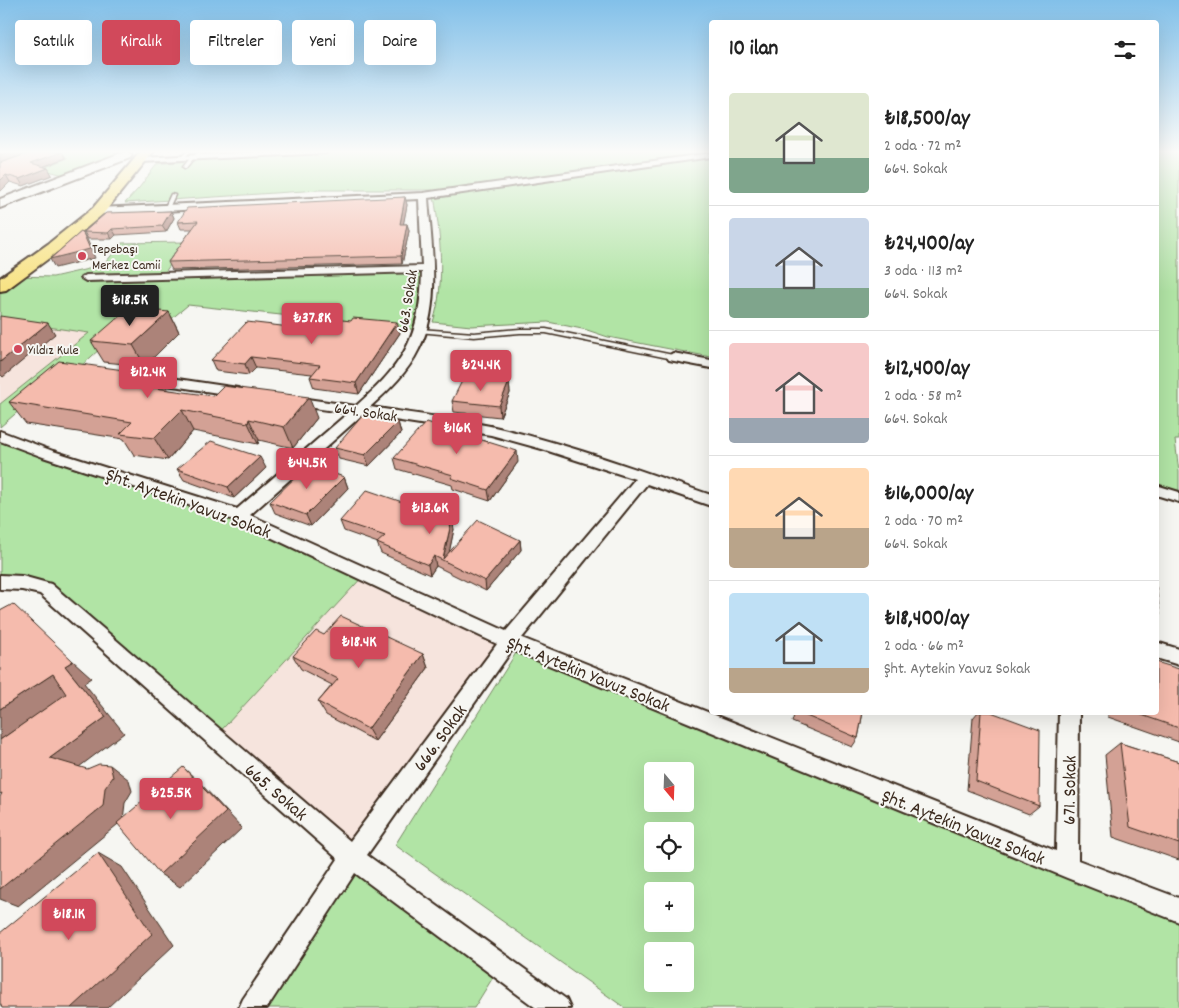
<!DOCTYPE html>
<html lang="tr">
<head>
<meta charset="utf-8">
<style>
  :root { --surface:#fff; --page:#f2f2f2; --text:#222; --muted:#767676; --line:#e0e0e0; --accent:#d1495b }
  body { margin:0; font-family:Dekko,sans-serif; background:var(--page); color:var(--text); height:100vh; display:flex; flex-direction:column; font-size:19px; white-space:nowrap }
  * { box-sizing:border-box; margin:0 }
  p { font-size:16px; color:var(--muted) }
  .icon { flex:none; width:28px; height:28px; fill:none; stroke:currentColor; stroke-width:2; stroke-linecap:round; stroke-linejoin:round }
  .map { position:relative; flex:1; overflow:hidden }
  .details { position:absolute; left:709px; top:20px; width:450px; height:695px; display:flex; flex-direction:column; background:var(--surface); border-radius:5px; box-shadow:0 5px 20px #0002 }
  .details>* { flex:none }
  .hud { position:absolute; left:15px; top:20px; width:475px; height:45px; display:flex; gap:10px }
  .needle { width:32px; rotate:161deg }
  .buttons { position:absolute; left:644px; top:762px; display:grid; gap:10px }
  .buttons a { display:grid; place-items:center; width:50px; height:50px; border-radius:5px; background:var(--surface); box-shadow:0 5px 20px #0002; font-size:25px }
  .price { position:absolute; translate:-50% -42px; padding:0 11px; border-radius:5px; background:var(--accent); color:#fff; font-size:16px; line-height:32px; filter:drop-shadow(0 1px 2px #0008) }
  .price::after { content:''; position:absolute; left:50%; top:30px; width:15px; height:11px; margin-left:-8px; background:inherit; clip-path:polygon(0 0,100% 0,50% 100%) }
  .price.selected { background:#222; color:#fff }
  ul { padding:0; list-style:none }
  li { display:flex; align-items:center; gap:15px; height:125px; padding:0 20px }
  li+li { border-top:1px solid var(--line) }
  li span { display:grid; place-items:center; flex:none; width:140px; height:100px; border-radius:5px; color:#555 }
  li>.icon { margin-inline-start:auto }
  span .icon { width:60px; height:60px; fill:#fffc; stroke-width:1 }
  li b { font-size:21px }
  h2 { display:flex; justify-content:space-between; align-items:center; height:60px; padding:0 20px; font-size:21px }
  .tag { padding:0 18px; border-radius:5px; background:var(--surface); box-shadow:0 5px 20px #0002; font-size:18px; line-height:45px }
  .tag.selected { background:var(--accent); color:#fff }
  .map>svg:first-child { display:block }
</style>
</head>
<body>
<div class="map">
<svg width="1179" height="1008" viewBox="0 0 1179 1008">
  <rect width="100%" height="100%" fill="#f6f6f2"/>
  <filter id="ink" filterUnits="userSpaceOnUse"><feTurbulence type="fractalNoise" baseFrequency=".02" numOctaves="2"/><feDisplacementMap in="SourceGraphic" scale="10" xChannelSelector="R" yChannelSelector="G"/><feConvolveMatrix kernelMatrix="1 2 1 2 8 2 1 2 1" color-interpolation-filters="sRGB"/></filter>
  <g filter="url(#ink)">
    <path fill="#f6e4dd" d="M0 320 90 333 0 404Z
      M365 574 509 641 352 857 215 737Z"/>
    <path fill="#b1e4a5" stroke="#768762" fill-rule="evenodd" d="M48 151H129L126 155 71 177 41 169 68 158Z
      M339 151H711V357L608 337 587 330 548 322 471 326 433 322C446 283 440 230 433 190H319L125 203 139 188 157 164 217 158Z
      M1156 151H1179V440H1175L1179 472V491L1156 485Z
      M187 242 162 276 429 269 420 330 188 305 170 320 136 316 80 367 71 366 0 427V404L89 333 0 320V286L15 276 53 277 97 267 105 263 122 243Z
      M0 430 96 468 239 516 365 574 215 737 45 589 0 582Z
      M521 645 1179 908V1008H625L395 845ZM652 771H685V804H652ZM652 831H685V864H652ZM652 891H685V924H652ZM652 951H685V984H652Z
      M352 857 500 966 474 1008H252Z"/>
    <g fill="none" stroke-linecap="round" stroke-linejoin="round">
      <defs>
        <path id="lane" d="M187 151H191L183 159H181V157Z
          M201 151H206L193 159 186 168H184L183 167 191 157Z
          M171 194 175 195 169 208H165V207Z
          M420 329 474 333 520 329H546L673 355 676 357 673 359 546 333H520L474 337 418 332V330Z"/>
        <path id="street" d="M273 151H330L326 153 141 162 137 160 141 158Z
          M711 153V157L428 198C431 245 442 305 419 349 408 372 389 390 370 407 410 413 450 418 490 426 566 443 638 470 711 495V506L647 484 522 638 1056 851 1059 712H1079L1078 860 1179 898V922L1067 878 512 650 367 855 566 999 570 1008H536L355 873 267 1008H239L243 999 338 859 40 594 22 590 0 589V575L22 576 51 584 350 841 497 644 234 520 43 457 0 441V431L53 451 237 509 348 413 293 405 287 401 288 398 293 397 356 406C405 363 420 337 422 272L86 281 81 278 86 275 422 266 419 199 98 214 93 211 98 208 423 193ZM362 415 491 435 542 449 635 479 506 631 250 515Z
          M673 353 711 360V368L669 360 667 357Z
          M144 374 238 388 244 392 238 396 140 381 138 378 140 375Z
          M1156 485 1179 492V502L1156 495Z
          M1156 642 1179 649V665L1156 658Z"/>
        <path id="secondary" d="M126 151 132 155 130 158 0 208V199Z"/>
        <path id="primary" d="M141 151H154L103 214 60 250 6 290 0 291V278L48 244 93 208Z"/>
      </defs>
      <use href="#lane" stroke="#3b2a1e" stroke-width="3"/>
      <use href="#street" stroke="#3b2a1e" stroke-width="4"/>
      <use href="#secondary" stroke="#3b2a1e" stroke-width="4"/>
      <use href="#primary" stroke="#3b2a1e" stroke-width="4"/>
      <use href="#lane" fill="#f6f6f2" fill-rule="evenodd"/>
      <use href="#street" fill="#f6f6f2" fill-rule="evenodd"/>
      <use href="#secondary" fill="#f6f6f2" fill-rule="evenodd"/>
      <use href="#primary" fill="#f8e281" fill-rule="evenodd"/>
    </g>
    <path fill="#d3a195" stroke="#3b2a1e" d="M62 152 66 158 43 167 48 168 52 175 23 186 10 182 0 192V163Z
      M405 197 407 205 403 224H407L409 231 402 264 172 270 168 262 192 229H181L178 222Z
      M171 211 174 218 166 232 116 235 112 239H88L84 232Z
      M169 312 179 332 145 366 104 362 91 341Z
      M290 327 400 333 359 394 314 388 310 377 312 374 256 368 249 375 216 371 211 360Z
      M160 375 168 390 317 418 293 448 259 440 258 444 193 431 168 460 134 455 124 439 26 424 9 402Z
      M509 382 510 393 500 417 454 412 452 401Z
      M398 422 401 433 369 466 339 459 335 448Z
      M457 430 458 433 518 462 490 501 453 489 452 485 397 469 394 458Z
      M266 468 234 498 184 480 177 469Z
      M344 477 348 488 311 526 275 513 270 502Z
      M340 521 454 529 449 552 520 540 521 550 486 591 436 566 430 575 381 553 377 543H378L344 531Z
      M324 635 423 654 428 668 375 741 326 715 318 702 332 685 301 669 293 656Z
      M1179 669V742L1108 717V712H1156Z
      M795 712H863L858 738 852 747 792 722Z
      M978 712H991L1039 806 1029 814 967 790 973 718Z
      M1120 743 1179 762V860L1113 837 1105 755Z"/>
    <path fill="#ac8379" stroke="#3b2a1e" d="M11 151H34L0 163V155Z
      M62 152 66 158 34 170 31 163Z
      M48 168 52 175 23 186 19 179Z
      M6 175 10 182 0 192V181Z
      M405 197 407 205 402 232 400 224Z
      M171 211 174 218 166 232 162 226Z
      M407 224 409 231 402 264 401 256Z
      M112 229 116 235 112 239 108 233Z
      M82 231 87 239 95 258 55 268 50 259Z
      M169 312 179 332 145 366 133 345Z
      M397 322 400 333 359 394 356 383Z
      M48 323 55 334 3 377 0 374V362Z
      M251 357 256 368 249 375 245 364Z
      M160 375 172 396 148 387Z
      M509 382 510 393 500 417 499 406Z
      M309 397 317 418 293 448 284 427Z
      M182 410 193 431 168 460 154 438Z
      M249 419 259 440 258 444 248 423Z
      M398 422 401 433 369 466 365 455Z
      M517 451 518 462 490 501 488 490Z
      M260 457 266 468 234 498 228 487Z
      M344 477 348 488 311 526 306 515Z
      M452 519 454 529 447 563 443 559Z
      M520 540 521 550 486 591 485 581Z
      M434 556 436 566 430 575 428 565Z
      M423 654 428 668 375 741 368 729Z
      M73 661 92 678 84 683 124 733 71 773 50 758 106 717 65 666Z
      M53 674 72 691 0 740V709Z
      M110 765 129 780 132 791 125 803 123 820 18 906 0 899V889L105 788Z
      M183 767 201 784 242 828 180 887 160 874Z
      M98 853 122 867 174 945 107 1008H71Z"/>
    <path fill="#f5bbad" stroke="#3b2a1e" d="M0 151H11L0 155Z
      M35 151 62 152 31 163 48 168 19 179 6 175 0 181V163Z
      M405 197 400 224H407L401 256 168 262 198 221 178 222 187 208Z
      M171 211 162 226 112 229 108 233 84 232 106 213Z
      M82 231 90 249 50 259Z
      M129 308 169 312 133 345 91 341Z
      M300 315 351 321 353 318 397 322 356 383 310 377 320 365 251 357 245 364 211 360 247 322 290 327Z
      M0 316 48 323 0 362Z
      M59 361 160 375 148 387 213 396 223 386 309 397 284 427 249 419 248 423 182 410 154 438 120 434 132 422 9 402Z
      M464 377 509 382 499 406 452 401Z
      M363 415 398 422 365 455 335 448Z
      M426 422 457 430 456 432 517 451 488 490 451 478 453 475 394 458Z
      M211 441 260 457 228 487 177 469Z
      M308 465 344 477 306 515 270 502Z
      M367 490 452 519 443 559 478 520 520 540 485 581 434 556 428 565 377 543 385 536 340 521Z
      M1156 587 1160 614 1156 613Z
      M13 604 73 661 65 666 106 717 50 758 87 769 99 764 110 765 113 777 105 788 103 806 0 889V797L2 793 0 794V740L66 694 53 674 0 709V611Z
      M341 616 423 654 368 729 318 702 338 679 293 656 316 631 324 635Z
      M1156 662 1179 669V728L1133 712H1156Z
      M797 712H863L858 738Z
      M981 712H991L1040 730 1039 806 976 781Z
      M1120 743 1179 762V844L1130 827Z
      M183 767 226 812 160 874 117 823Z
      M98 853 152 934 71 1008H2L0 1003V933Z"/>
  </g>
  <linearGradient id="sky" x2="0" y2="1"><stop stop-color="#82c0e9"/><stop offset="0.52" stop-color="#fbfbf9"/><stop offset="1" stop-color="#fbfbf9" stop-opacity="0"/></linearGradient>
  <rect width="1179" height="292" fill="url(#sky)"/>
  <g fill="#d1495b" stroke="#f6f6f2" stroke-width="2">
    <circle cx="82" cy="256" r="5"/>
    <circle cx="18" cy="349" r="5"/>
  </g>
  <g text-anchor="middle" stroke-width="4" stroke-linejoin="round" paint-order="stroke">
    <g font-size="14" fill="#3b2a1e" stroke="#f6f6f2" text-anchor="start">
      <text x="92" y="253">Tepebaşı<tspan x="92" dy="16">Merkez Camii</tspan></text>
      <text x="28" y="354">Yıldız Kule</text>
    </g>
    <g font-size="16" fill="#3b2a1e" stroke="#f6f6f2">
      <text transform="translate(406 301) rotate(-81)" y="6">663. Sokak</text>
      <text transform="translate(366 411) rotate(8)" y="6">664. Sokak</text>
    </g>
    <g font-size="19" fill="#3b2a1e" stroke="#f6f6f2">
      <text transform="translate(189 502) rotate(20)" y="7">Şht. Aytekin Yavuz Sokak</text>
      <text transform="translate(589 673) rotate(22)" y="7">Şht. Aytekin Yavuz Sokak</text>
      <text transform="translate(439 737) rotate(-54)" y="7">666. Sokak</text>
      <text transform="translate(1068 790) rotate(-89)" y="7">671. Sokak</text>
      <text transform="translate(277 791) rotate(41)" y="7">665. Sokak</text>
      <text transform="translate(964 826) rotate(22)" y="7">Şht. Aytekin Yavuz Sokak</text>
    </g>
  </g>
</svg>
<div class="buttons">
<a><svg class="needle" viewBox="-14 -14 28 28"><path d="M0-13l5 13h-10z" fill="#e53935"/><path d="M0 13l5-13h-10z" fill="#767676"/></svg></a>
<a><svg class="icon" aria-label="locate" viewBox="0 0 24 24"><circle cx="12" cy="12" r="6"/><path d="M12 2v4M12 18v4M2 12h4M18 12h4"/></svg></a>
<a>+</a>
<a>−</a>
</div>
<b class="price selected" style="left:130px;top:327px">₺18.5K</b>
<b class="price" style="left:312px;top:345px">₺37.8K</b>
<b class="price" style="left:481px;top:392px">₺24.4K</b>
<b class="price" style="left:148px;top:399px">₺12.4K</b>
<b class="price" style="left:457px;top:455px">₺16K</b>
<b class="price" style="left:307px;top:490px">₺44.5K</b>
<b class="price" style="left:430px;top:535px">₺13.6K</b>
<b class="price" style="left:359px;top:669px">₺18.4K</b>
<b class="price" style="left:171px;top:820px">₺25.5K</b>
<b class="price" style="left:69px;top:941px">₺18.1K</b>
<div class="hud">
<a class="tag">Satılık</a>
<a class="tag selected">Kiralık</a>
<a class="tag">Filtreler</a>
<a class="tag">Yeni</a>
<a class="tag">Daire</a>
</div>
<section class="details">
<h2>10 ilan<svg class="icon" aria-label="filters" viewBox="0 0 24 24"><path d="M4 7h16M4 17h16"/><circle cx="9" cy="7" r="2"/><circle cx="15" cy="17" r="2"/></svg></h2>
<ul>
<li><span style="background:linear-gradient(#dfe7d0 65%,#7fa58c 0)"><svg class="icon" aria-label="home" viewBox="0 0 24 24"><path d="M3 11l9-7 9 7M6 9v11h12V9"/></svg></span><div><b>₺18,500/ay</b><p>2 oda · 72 m²</p><p>664. Sokak</p></div></li>
<li><span style="background:linear-gradient(#c9d6e8 70%,#7fa58c 0)"><svg class="icon" aria-label="home" viewBox="0 0 24 24"><path d="M3 11l9-7 9 7M6 9v11h12V9"/></svg></span><div><b>₺24,400/ay</b><p>3 oda · 113 m²</p><p>664. Sokak</p></div></li>
<li><span style="background:linear-gradient(#f6c9c9 75%,#9aa5b1 0)"><svg class="icon" aria-label="home" viewBox="0 0 24 24"><path d="M3 11l9-7 9 7M6 9v11h12V9"/></svg></span><div><b>₺12,400/ay</b><p>2 oda · 58 m²</p><p>664. Sokak</p></div></li>
<li><span style="background:linear-gradient(#ffd9b3 60%,#b9a48a 0)"><svg class="icon" aria-label="home" viewBox="0 0 24 24"><path d="M3 11l9-7 9 7M6 9v11h12V9"/></svg></span><div><b>₺16,000/ay</b><p>2 oda · 70 m²</p><p>664. Sokak</p></div></li>
<li><span style="background:linear-gradient(#bfe0f5 75%,#b9a48a 0)"><svg class="icon" aria-label="home" viewBox="0 0 24 24"><path d="M3 11l9-7 9 7M6 9v11h12V9"/></svg></span><div><b>₺18,400/ay</b><p>2 oda · 66 m²</p><p>Şht. Aytekin Yavuz Sokak</p></div></li>
</ul>
</section>
</div>
</body>
</html>
